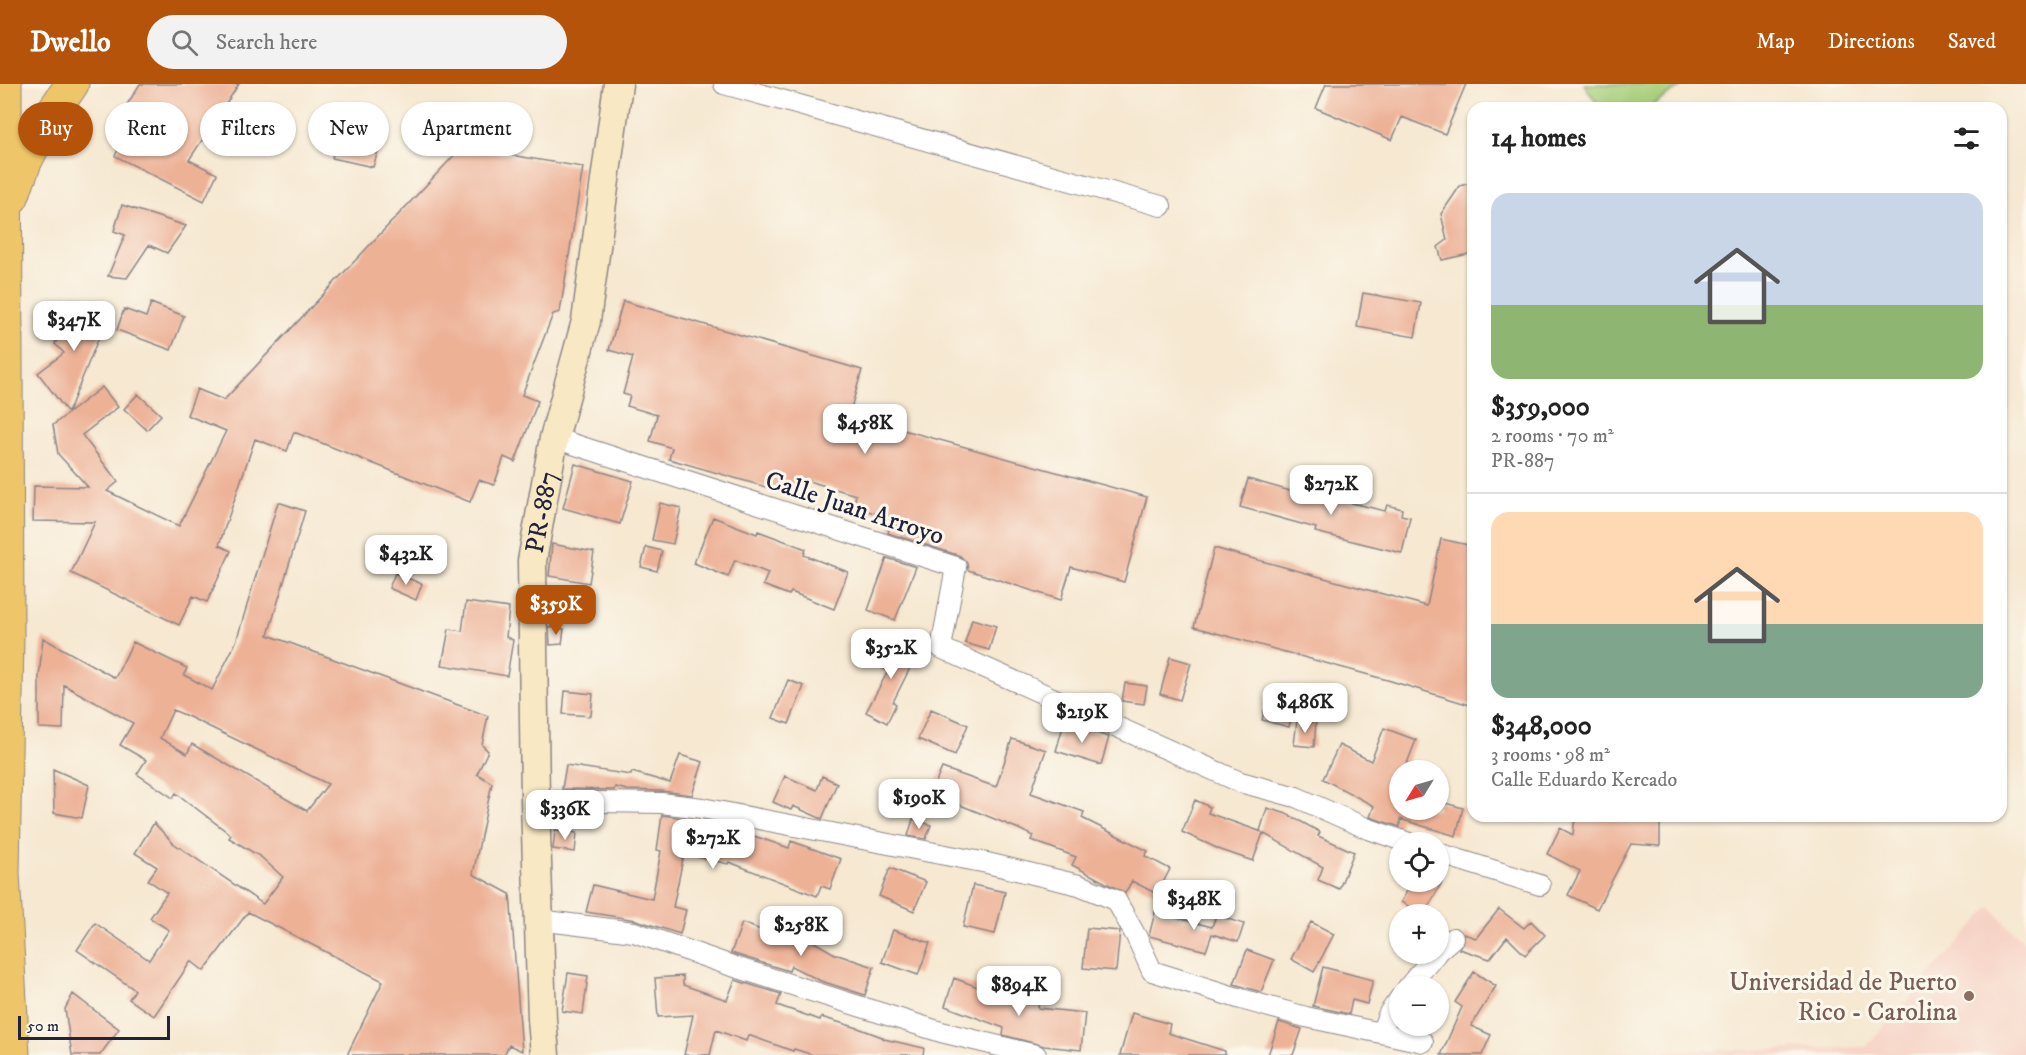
<!DOCTYPE html>
<html lang="en">
<head>
<meta charset="utf-8">
<style>
  :root { --surface:#fff; --page:#f2f2f2; --text:#222; --muted:#767676; --line:#e0e0e0; --accent:#b45309 }
  body { margin:0; font-family:"IM FELL DW Pica",serif; background:var(--page); color:var(--text); height:100vh; display:flex; flex-direction:column; font-size:22px; white-space:nowrap }
  * { box-sizing:border-box; margin:0 }
  p { font-size:20px; color:var(--muted) }
  .icon { flex:none; width:33px; height:33px; fill:none; stroke:currentColor; stroke-width:2; stroke-linecap:round; stroke-linejoin:round }
  .map { position:relative; flex:1; overflow:hidden }
  .sheet { position:absolute; left:1467px; top:18px; width:540px; height:720px; display:flex; flex-direction:column; background:var(--surface); border-radius:18px; box-shadow:0 2px 4px #0004 }
  .sheet>* { flex:none }
  .banner { position:absolute; left:18px; top:18px; width:570px; height:54px; display:flex; gap:12px }
  .needle { width:39px; rotate:233deg }
  .controls { position:absolute; left:1389px; top:676px; display:grid; gap:12px }
  .controls a { display:grid; place-items:center; width:60px; height:60px; border-radius:50%; background:var(--surface); box-shadow:0 2px 4px #0004; font-size:30px }
  .scale { position:absolute; left:18px; bottom:15px; width:152px; box-sizing:border-box; padding-left:6px; border:3px solid #22223b; border-top:0; font-size:16px; line-height:21px; white-space:nowrap; color:#22223b; -webkit-text-stroke:4px #fbf7ec; paint-order:stroke }
  .price { position:absolute; translate:-50% -51px; padding:0 14px; border-radius:12px; background:#fff; color:#222; font-size:20px; line-height:39px; filter:drop-shadow(0 2px 3px #0008) }
  .price::after { content:''; position:absolute; left:50%; top:36px; width:18px; height:14px; margin-left:-9px; background:inherit; clip-path:polygon(0 0,100% 0,50% 100%) }
  .price.selected { background:var(--accent); color:#fff }
  ul { padding:0; list-style:none }
  li { display:grid; align-content:center; gap:12px; height:318px; padding:0 24px }
  li+li { border-top:2px solid var(--line) }
  li span { display:grid; place-items:center; height:186px; border-radius:18px; color:#555 }
  li>.icon { margin-inline-start:auto }
  span .icon { width:108px; height:108px; fill:#fffc; stroke-width:1 }
  li b { font-size:26px }
  h2 { display:flex; justify-content:space-between; align-items:center; height:72px; padding:0 24px; font-size:26px }
  .chip { padding:0 21px; border-radius:27px; background:var(--surface); box-shadow:0 2px 4px #0004; font-size:21px; line-height:54px }
  .chip.selected { background:var(--accent); color:#fff }
  header { display:flex; align-items:center; gap:36px; box-sizing:border-box; height:84px; padding:0 30px; background:var(--accent); color:#fff }
  header strong { font-size:28px }
  nav { display:flex; gap:33px; margin-inline-start:auto; font-size:21px }
  .search { width:420px; height:54px; background:var(--page); display:flex; align-items:center; gap:15px; box-sizing:border-box; padding:0 21px; border-radius:33px; color:var(--muted); font-size:22px }
  .map>svg:first-child { display:block }
</style>
</head>
<body>
<header>
<strong>Dwello</strong>
<div class="search"><svg class="icon" aria-label="search" viewBox="0 0 24 24"><circle cx="10" cy="10" r="6"/><path d="M15 15l6 6"/></svg>Search here</div>
<nav><a>Map</a><a>Directions</a><a>Saved</a></nav>
</header>
<div class="map">
<svg width="2026" height="971" viewBox="0 0 2026 971">
  <rect width="100%" height="100%" fill="#fbf7ec"/>
  <filter id="ink" filterUnits="userSpaceOnUse"><feTurbulence type="fractalNoise" baseFrequency=".0167" numOctaves="2"/><feDisplacementMap in="SourceGraphic" scale="12" xChannelSelector="R" yChannelSelector="G"/><feConvolveMatrix kernelMatrix="1 2 1 2 8 2 1 2 1" color-interpolation-filters="sRGB"/></filter>
  <filter id="wash" filterUnits="userSpaceOnUse"><feTurbulence type="fractalNoise" baseFrequency=".008" numOctaves="4" result="noise"/><feDisplacementMap in="SourceGraphic" scale="24" xChannelSelector="R" yChannelSelector="G"/><feGaussianBlur stdDeviation="1.35" result="paint"/><feColorMatrix in="noise" values="0 0 0 0 0 0 0 0 0 0 0 0 0 0 0 0 0 1.4 0 .05"/><feComposite in="paint" operator="in"/></filter>
  <g filter="url(#wash)">
    <rect width="100%" height="100%" fill="#f6e8d1"/>
    <path fill="#f6d2c4" d="M1990 823 2026 860V971H1616L1621 968 1866 963Z"/>
    <path fill="#a7ce79" stroke="#64785a" stroke-width="1.5" d="M1584 0H1685L1648 24H1600Z"/>
    <g id="blocks">
      <path fill="#edb196" fill-rule="evenodd" d="M140 0H239L189 76 217 90 204 117 115 72 132 37 121 30Z
        M1326 0H1466L1445 50 1402 33 1392 56 1316 24Z
        M342 35 385 45 373 83 332 74Z
        M462 63 583 83 560 228 553 230 522 311 538 317 515 378 504 373 494 401 479 396 470 418 294 348 287 367 255 355 219 461 231 467 207 518 193 512 179 541 71 489 95 438 33 437 34 402 88 403 58 370 53 341 102 303 118 323 82 351 118 398 107 407 179 442 226 347 187 331 197 305 224 316Z
        M1473 98V169L1442 176 1438 163 1447 156 1441 130 1460 102Z
        M122 121 186 142 167 169 149 161 127 194 108 192 125 151 114 147Z
        M1363 209 1421 219 1415 253 1357 243Z
        M73 216 108 231 68 329 38 289 64 269 55 260Z
        M623 217 862 286 849 331 1147 413 1124 498 1071 483 1061 516 968 486 967 479 960 472 888 449 893 434 853 423 856 411 805 396 800 413 669 375 672 364 650 357 657 331 627 322 630 312 623 310 633 273 609 266Z
        M151 219 184 232 171 266 117 246 124 225 146 233Z
        M138 310 161 331 147 346 124 325Z
        M575 380 633 397 620 440 563 424Z
        M1248 395 1322 416 1323 412 1385 427 1387 421 1402 425 1401 431 1410 433 1402 469 1315 448 1316 444 1240 423Z
        M278 418 305 427 268 551 488 632 482 661 488 667 477 690 492 699 473 790 510 810 522 967 509 961 504 971H347L383 897 248 828 204 887 191 877 154 932 129 915 135 906 77 866 95 839 149 876 169 846 150 834 167 809 148 796 157 783 135 769 154 739 173 759 263 820 283 793 261 773 229 754 231 751 176 709 173 714 137 690 146 676 120 661 133 639 64 601 63 645 39 644V593L43 554 115 594 133 558 187 584 184 591 212 606 236 558ZM173 626 187 632 328 700 307 727 192 660 187 670 160 654Z
        M660 419 681 424 673 460 652 456Z
        M713 433 757 450 758 447 806 465 804 471 848 488 834 525 791 508 789 511 763 501 768 489 735 476 728 493 694 479Z
        M1441 455 1473 462V622L1391 597 1194 543 1214 464 1427 522Z
        M552 460 594 468 589 499 549 492Z
        M646 463 662 467 657 487 641 483Z
        M887 474 916 483 895 536 868 526Z
        M395 489 422 500 416 516 389 504Z
        M466 518 509 524 506 553 513 556 507 592 442 581 449 545 462 547Z
        M972 535 996 542 989 566 965 559Z
        M549 543 564 545 562 560 550 561Z
        M891 557 917 570 893 618 896 620 887 639 866 628 888 587 878 582Z
        M1170 573 1191 579 1180 616 1160 610Z
        M788 596 804 602 789 640 773 634Z
        M1125 599 1147 602 1144 620 1122 617Z
        M565 607 593 610 591 632 563 630Z
        M1267 613 1294 620 1289 643 1262 636Z
        M931 625 968 641 955 671 918 655Z
        M1297 636 1316 638 1314 663 1294 661Z
        M1064 639 1109 653 1101 681 1056 667Z
        M1384 644 1416 656 1404 687H1400V726H1438V717L1463 724 1456 752 1400 735V743L1370 733 1374 722 1323 695 1339 661 1371 677Z
        M1012 655 1046 666 1031 709 1084 728 1082 734 1148 767 1145 772 1170 785 1157 810 1132 797 1125 809 1072 781 1076 773 1031 756 1033 752 1019 745 931 709 942 684 996 703Z
        M680 671 703 678 692 711 661 707 627 706 615 703 614 706 562 705 566 681 631 691 632 688 670 699Z
        M53 685 89 701 82 734 54 729Z
        M785 692 817 706 822 692 837 699 822 735 793 722 791 726 773 718Z
        M1195 716 1210 723 1208 729 1262 748 1260 747 1267 724 1287 730 1320 748 1318 752 1354 768 1339 805 1318 796 1323 783 1263 749 1253 777 1221 766 1182 748Z
        M662 731 684 734 683 737 757 753 789 764 791 757 841 775 830 805 821 802 817 812 729 778 728 780 684 770 673 823 686 826 680 850 636 836 586 828 593 801 652 815 661 767 657 766Z
        M1575 732H1660V762L1631 760 1597 825 1568 811 1580 787 1547 770 1560 744 1573 751Z
        M913 735 931 741 926 755 908 752Z
        M555 746 577 749 575 768 553 765Z
        M890 784 926 798 914 827 879 812Z
        M1412 798H1442L1424 831 1401 818Z
        M973 801 1005 808 995 850 963 843Z
        M1499 825 1524 844 1531 837 1545 851 1525 871 1507 853 1490 875 1459 865 1464 857V850L1476 854Z
        M1155 828 1212 843 1216 831 1244 840 1238 858 1212 850 1206 867 1149 852Z
        M1311 838 1334 850 1314 888 1291 875Z
        M742 839 764 847 767 839 802 851 835 870 874 883 865 911 821 897 791 882 789 887 731 869Z
        M1087 844 1120 847 1116 887 1083 884Z
        M893 846 930 859 918 891 882 878Z
        M1247 866 1274 876 1261 908 1234 900Z
        M1323 883 1373 896 1367 920 1352 916 1349 930 1313 922Z
        M1474 888 1496 902 1471 942 1491 951 1482 971H1441L1462 923 1455 918Z
        M568 889 588 892 583 930 562 927Z
        M683 892V901L727 916 735 896 781 910 777 921 820 936 821 933 858 944 882 953 884 955 924 964 923 971H813L794 965 793 967 748 951 746 957 716 946 710 971H684L693 931 658 933 655 894Z
        M954 894 1020 919 1021 913 1039 917 1038 924 1085 929 1081 966 1044 962 1003 951 1004 944 945 922Z
        M73 910 119 945 100 971H72L65 925Z
        M1132 929 1170 940 1168 949 1225 967V971H1120Z
        M1279 938 1302 945 1293 971H1268Z"/>
    </g>
  </g>
  <g filter="url(#ink)">
    <use href="#blocks" fill-opacity="0" stroke="#8c8586" stroke-width="1.5"/>
    <g fill="none" stroke-linecap="round" stroke-linejoin="round">
      <defs>
        <path id="street" d="M724 0 1161 122
          M554 354 956 483 941 564 1240 698 1296 713 1366 744 1409 759
          M535 717 661 719 702 724 987 779 1079 801 1116 816 1136 852 1152 887 1241 915 1306 933 1423 958
          M1438 769 1540 801
          M539 836 634 848 732 882 941 948 1036 971
          M1438 867 1453 854
          M1408 903 1436 870
          M1381 949 1389 929 1400 914"/>
        <g id="secondary">
          <path id="s1" d="M545 971 542 935 535 717 532 477 554 354 586 237 618 0"/>
        </g>
        <path id="highway" d="M5 0 7 552 3 790 13 971
          M12 113 25 78 42 44 72 0"/>
      </defs>
      <use href="#street" stroke="#8c8586" stroke-width="22"/>
      <use href="#secondary" stroke="#8c8586" stroke-width="31"/>
      <use href="#highway" stroke="#8c8586" stroke-width="35"/>
      <use href="#street" stroke="#fff" stroke-width="20"/>
      <use href="#secondary" stroke="#f8e8c3" stroke-width="28"/>
      <use href="#highway" stroke="#eec569" stroke-width="33"/>
    </g>
  </g>
  <circle fill="#8d6e63" stroke="#fbf7ec" stroke-width="2" cx="1969" cy="912" r="6"/>
  <g text-anchor="middle" stroke-width="6" stroke-linejoin="round" paint-order="stroke">
    <g font-size="26" fill="#22223b" stroke="#fbf7ec">
      <text transform="translate(855 423) rotate(18)" y="9">Calle Juan Arroyo</text>
      <text dy="9" stroke="none"><textPath href="#s1" startOffset="544">PR-887</textPath></text>
    </g>
    <g font-size="26" fill="#785e54" stroke="#fbf7ec" text-anchor="end">
      <text x="1957" y="906">Universidad de Puerto<tspan x="1957" dy="30">Rico - Carolina</tspan></text>
    </g>
  </g>
</svg>
<div class="controls">
<a><svg class="needle" viewBox="-14 -14 28 28"><path d="M0-13l5 13h-10z" fill="#e53935"/><path d="M0 13l5-13h-10z" fill="#767676"/></svg></a>
<a><svg class="icon" aria-label="locate" viewBox="0 0 24 24"><circle cx="12" cy="12" r="6"/><path d="M12 2v4M12 18v4M2 12h4M18 12h4"/></svg></a>
<a>+</a>
<a>−</a>
</div>
<div class="scale">50 m</div>
<b class="price" style="left:74px;top:268px">$347K</b>
<b class="price" style="left:865px;top:371px">$458K</b>
<b class="price" style="left:1331px;top:432px">$272K</b>
<b class="price" style="left:406px;top:502px">$432K</b>
<b class="price selected" style="left:556px;top:552px">$359K</b>
<b class="price" style="left:891px;top:596px">$352K</b>
<b class="price" style="left:1305px;top:650px">$486K</b>
<b class="price" style="left:1082px;top:660px">$219K</b>
<b class="price" style="left:919px;top:746px">$190K</b>
<b class="price" style="left:565px;top:757px">$336K</b>
<b class="price" style="left:713px;top:786px">$272K</b>
<b class="price" style="left:1194px;top:847px">$348K</b>
<b class="price" style="left:801px;top:873px">$258K</b>
<b class="price" style="left:1019px;top:933px">$894K</b>
<div class="banner">
<a class="chip selected">Buy</a>
<a class="chip">Rent</a>
<a class="chip">Filters</a>
<a class="chip">New</a>
<a class="chip">Apartment</a>
</div>
<section class="sheet">
<h2>14 homes<svg class="icon" aria-label="filters" viewBox="0 0 24 24"><path d="M4 7h16M4 17h16"/><circle cx="9" cy="7" r="2"/><circle cx="15" cy="17" r="2"/></svg></h2>
<ul>
<li><span style="background:linear-gradient(#c9d6e8 60%,#8fb573 0)"><svg class="icon" aria-label="home" viewBox="0 0 24 24"><path d="M3 11l9-7 9 7M6 9v11h12V9"/></svg></span><div><b>$359,000</b><p>2 rooms · 70 m²</p><p>PR-887</p></div></li>
<li><span style="background:linear-gradient(#ffd9b3 60%,#7fa58c 0)"><svg class="icon" aria-label="home" viewBox="0 0 24 24"><path d="M3 11l9-7 9 7M6 9v11h12V9"/></svg></span><div><b>$348,000</b><p>3 rooms · 98 m²</p><p>Calle Eduardo Kercado</p></div></li>
</ul>
</section>
</div>
</body>
</html>
